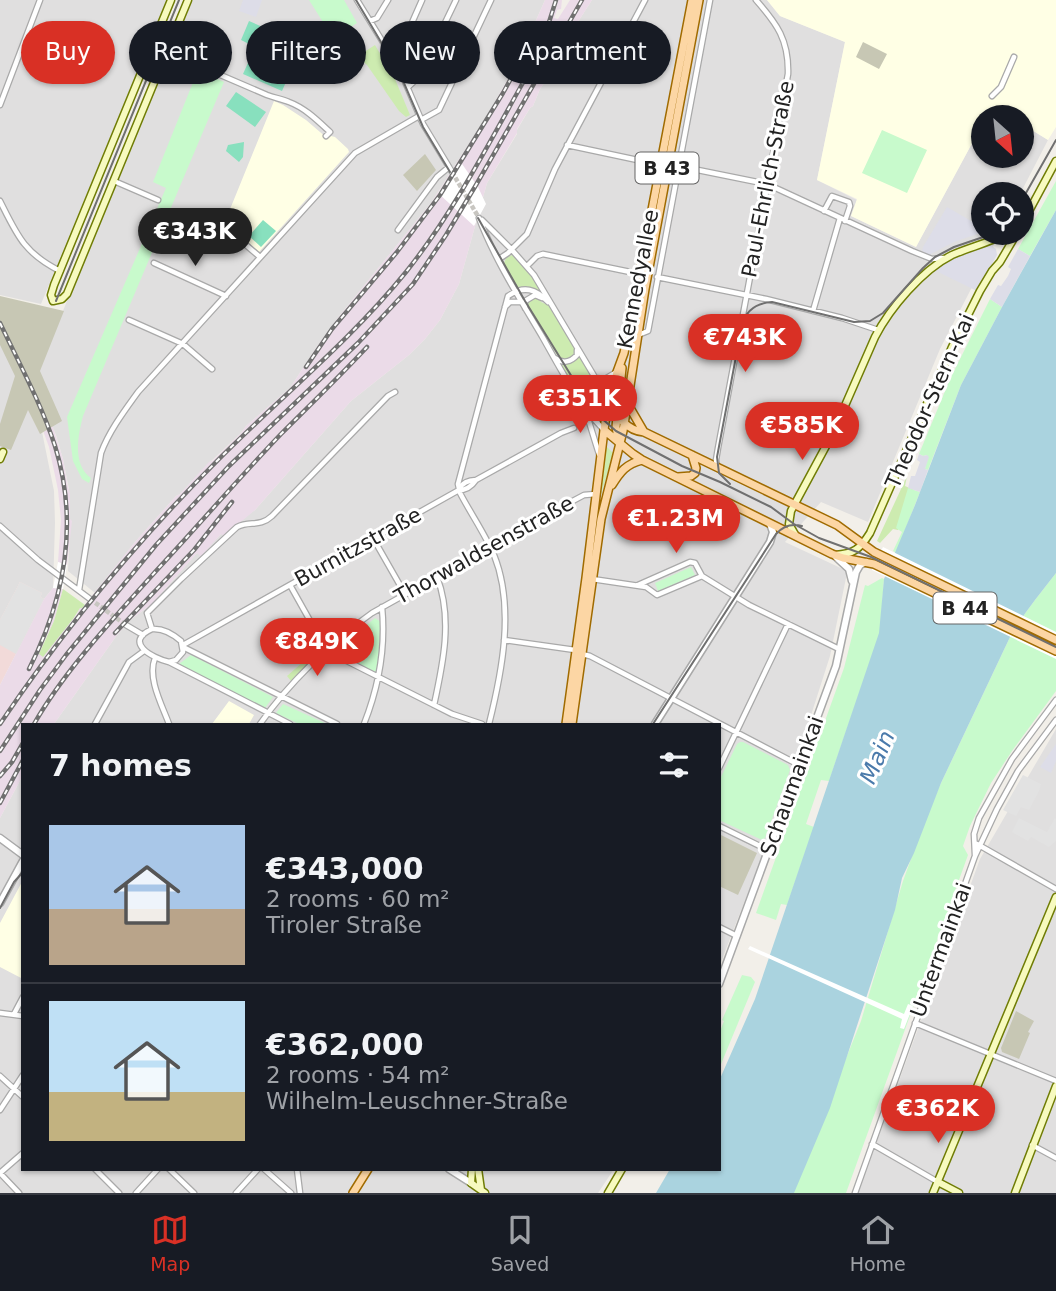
<!DOCTYPE html>
<html lang="en">
<head>
<meta charset="utf-8">
<style>
  :root { --surface:#171b24; --page:#242831; --text:#f1f3f6; --muted:#9ea1a6; --line:#363941; --accent:#d93025 }
  body { margin:0; font-family:"DejaVu Sans",sans-serif; background:var(--page); color:var(--text); height:100vh; display:flex; flex-direction:column; font-size:26px; white-space:nowrap }
  * { box-sizing:border-box; margin:0 }
  p { font-size:23px; color:var(--muted) }
  .icon { flex:none; width:38px; height:38px; fill:none; stroke:currentColor; stroke-width:2; stroke-linecap:round; stroke-linejoin:round }
  .map { position:relative; flex:1; overflow:hidden }
  .details { position:absolute; left:21px; top:723px; width:700px; height:448px; display:flex; flex-direction:column; background:var(--surface); border-radius:0px; box-shadow:0 2px 5px #0004 }
  .details>* { flex:none }
  .guide { position:absolute; left:21px; top:21px; width:700px; height:63px; display:flex; gap:14px }
  .needle { width:46px; rotate:153deg }
  .controls { position:absolute; left:971px; top:105px; display:grid; gap:14px }
  .controls a { display:grid; place-items:center; width:63px; height:63px; border-radius:50%; background:var(--surface); box-shadow:0 2px 5px #0004; font-size:35px }
  .price { position:absolute; translate:-50% -60px; padding:0 16px; border-radius:24px; background:var(--accent); color:#fff; font-size:23px; line-height:46px; filter:drop-shadow(0 2px 4px #0008) }
  .price::after { content:''; position:absolute; left:50%; top:42px; width:21px; height:16px; margin-left:-10px; background:inherit; clip-path:polygon(0 0,100% 0,50% 100%) }
  .price.active { background:#222; color:#fff }
  ul { padding:0; list-style:none }
  li { display:flex; align-items:center; gap:21px; height:175px; padding:0 28px }
  li+li { border-top:2px solid var(--line) }
  li span { display:grid; place-items:center; flex:none; width:196px; height:140px; border-radius:0px; color:#555 }
  li>.icon { margin-inline-start:auto }
  span .icon { width:84px; height:84px; fill:#fffc; stroke-width:1 }
  li b { font-size:30px }
  h2 { display:flex; justify-content:space-between; align-items:center; height:84px; padding:0 28px; font-size:30px }
  .tag { padding:0 24px; border-radius:32px; background:var(--surface); box-shadow:0 2px 5px #0004; font-size:24px; line-height:63px }
  .tag.active { background:var(--accent); color:#fff }
  .menu { display:flex; justify-content:space-around; align-items:center; height:98px; border-top:2px solid var(--line); background:var(--surface); font-size:19px; color:var(--muted) }
  .menu a { display:grid; justify-items:center; gap:4px }
  .menu .active { color:var(--accent) }
  .map>svg:first-child { display:block }
</style>
</head>
<body>
<div class="map">
<svg width="1056" height="1193" viewBox="0 0 1056 1193">
  <rect width="100%" height="100%" fill="#f2efe9"/>
  <path fill="#e0dfdf" d="M0 0H167L41 304 0 295Z
    M192 0H545L517 63 488 114 431 203 337 319 316 348 290 388 246 426 241 433 207 465 180 494 176 496 135 542 95 593 68 571 70 529 69 489 63 459 56 435 33 383Z
    M592 0H767L780 16 845 42 817 180 857 200 851 216 916 247 983 123 984 156H1022V124L1048 140 1020 194H984V233H1000L940 349 868 522 821 502 785 542 845 570 847 573 830 656 796 762 765 849 719 967V724H54L117 635 130 620 152 604 197 553 201 555 221 534 255 510 351 401 409 355 425 339 440 320 459 284 487 183 517 134V130L530 108 533 106 540 89 551 73 560 53 569 39 574 28Z
    M0 339 40 422 54 491 55 523 53 588 44 599 40 597 42 593 20 582 0 620Z
    M1056 729V1193H858L980 859Z
    M23 775V1169H614L598 1193H0V818Z"/>
  <path fill="#f2dad9" d="M20 582 42 593 40 597 44 599 0 685V620Z"/>
  <path fill="#ebdbe8" d="M545 0H562L561 9 557 10 554 18 558 19 570 0H592L574 28 569 39 560 53 551 73 540 89 533 106 530 108 517 129V133L487 183 459 284 440 320 425 339 409 355 351 401 255 510 224 536 221 534 202 555 200 556 197 553 152 604 130 620 117 635 54 724H23V775L0 818V685L44 599 53 588 63 589 54 621 39 654 77 614 80 607 82 608 135 542 176 496 180 494 209 462 212 461 241 433 246 426 290 388 316 348 337 319 431 203 488 114 517 63Z
    M0 314 51 426 53 427 63 459 68 487 70 493V519L72 521 67 565 58 562 61 520 58 490 49 447Z"/>
  <path fill="#ffffe5" d="M767 0H1056V127L1048 140 1022 124V117H1011L992 106 987 117H984L983 123 916 247 851 216 857 199 817 180 845 42 780 16Z
    M274 101 283 105 306 120 327 138 331 136 335 137 348 149 349 152 259 252 230 226 224 224Z
    M229 701 254 715 249 724H212Z
    M23 880V979L0 967V923Z"/>
  <path fill="#c7c7b4" d="M863 42 887 54 879 69 856 57Z
    M425 154 436 170 417 191 403 175Z
    M0 296 64 311 40 371 62 421 40 434 28 410 11 450 0 446V424L15 376 0 345Z
    M719 834 757 853 738 895 719 886Z
    M1016 1011 1034 1021 1028 1032 1030 1033 1019 1059 1002 1052 1001 1048Z"/>
  <path fill="#cdebb0" d="M375 45 395 79 410 115 406 117 399 111 367 65 359 58 358 56Z
    M514 254 525 267 543 294C535 287 527 287 517 289L504 263 506 258Z
    M532 298H539L541 302 548 305 574 347C576 356 571 358 563 360L557 355 528 308V304Z
    M579 355 602 393 597 418 560 366 572 362Z
    M605 445 613 453 599 502 598 501Z
    M907 476 905 486 914 490 898 530 893 529 880 543 877 541Z
    M63 589 85 605 82 608H80L73 619 43 657 39 654 54 621Z
    M321 646 323 649 291 681 287 676Z"/>
  <path fill="#c8facc" d="M309 0H344L357 23 333 38Z
    M198 70 224 82 83 416C78 435 72 465 91 478L89 483 82 479 73 461 67 417 166 188 153 182Z
    M882 130 927 150 907 193 862 173Z
    M1056 181V210L1030 256 1018 249Z
    M990 299 1002 307 961 385 928 470 925 469 927 455 923 456 919 454 950 379Z
    M908 488 920 492 896 553 893 551 902 532 896 528Z
    M691 567 695 575 658 591 655 583Z
    M1056 573V691L1012 751 991 783 970 826 963 846 968 855 846 1193H792L861 1021 903 881 924 823 941 783 1010 637C1023 614 1040 594 1056 573Z
    M882 578 884 579 880 633 829 781 821 780 806 824 814 827 787 905 781 904 776 920 756 913 844 668 865 585 868 586Z
    M375 618 381 622C382 639 380 655 376 671L375 672 339 653V648Z
    M191 655 273 697 265 708 179 664Z
    M283 704 327 724H299L276 713Z
    M740 742H743L788 765 790 770 765 838 762 840 719 820V781L737 744Z
    M742 975 751 977 755 982 719 1069V1034L724 1021 722 1020Z"/>
  <path fill="#88e0be" d="M249 21 288 38 292 31 306 37 282 91 243 74 255 47 241 40Z
    M236 92 266 112 255 127 226 106Z
    M244 142 243 157 239 162 226 151 228 145Z
    M263 220 276 231 261 247 249 236Z"/>
  <path fill="#e2e2e2" d="M20 582 42 593 40 597 44 599 16 654 0 645V620Z
    M1023 775 1041 784 1039 791 1029 810 1021 807 1016 816 1003 810Z
    M1019 818 1047 832 1055 818 1056 819V841L1049 847 1031 837 1028 841 1012 832Z"/>
  <path fill="#dddde8" d="M243 0H262L256 17 239 11Z
    M947 207 983 228V232L954 242 929 255 922 251 923 247Z
    M984 246H992L996 249 997 255 977 291 934 270 951 258Z
    M1018 249 1030 256 1002 307 990 299 998 285 1001 286 1008 276 1011 269 1008 267Z
    M919 454 923 456 927 455 929 457 925 469 928 470 920 492 908 488 911 476H915L920 462 917 460Z
    M1056 744V761L1051 773 1040 767Z"/>
  <path fill="#aad3df" d="M1056 210V573C1040 594 1023 614 1010 637L941 783 914 853 902 878 895 910 830 1108 794 1193H656L670 1169H719V1081L755 999 879 633 884 579 915 505 961 385 1002 307Z"/>
  <path fill="#fff" d="M460 161 478 187 486 204 474 226 438 193Z
    M883 547 1056 632V659L872 570Z
    M58 562 67 565 63 589 53 588Z
    M750 946 904 1014 908 1004 913 1006 904 1029 900 1028 902 1019 748 949Z"/>
  <g fill="none" stroke-linecap="round" stroke-linejoin="round">
    <path stroke="#c8c6c1" stroke-width="4.5" stroke-dasharray="4.5 2" stroke-linecap="butt" d="M452 172 479 218
      M90 599 126 625"/>
    <defs>
      <path id="minor" d="M357 0 400 70 423 124 452 172
        M370 21 377 18 388 0
        M167 52 267 95C275 98 282 99 289 102 305 108 317 120 330 132L326 136
        M390 54 398 48 403 43 422 0
        M408 87 419 77 456 0
        M992 96 1001 87 1014 57
        M0 105 40 0
        M421 120 439 110 491 0
        M567 145 661 165
        M678 166 767 184 912 251 932 259 944 258
        M114 181 158 200
        M0 201C17 235 24 253 60 271
        M824 211 832 196 849 202 850 206 845 221
        M479 218C495 260 520 299 543 338 561 370 578 403 603 429
        M482 220 512 250 534 275 609 401
        M226 228 260 257
        M398 230 437 177 449 167
        M499 259 508 253 527 234 555 169 645 0
        M154 263 226 296
        M527 266 537 256 543 254 640 274
        M657 277 766 299 842 318 878 330
        M505 307 510 302H520
        M525 308V301L535 295 542 298
        M813 311 840 218
        M129 320 183 344 212 369
        M638 335 648 331 710 0
        M555 358C563 364 571 362 577 355V350
        M595 378 605 379 615 373
        M585 409 599 454
        M717 467 716 460 718 448 788 74C789 40 777 24 756 0
        M459 489C463 482 469 480 476 480
        M0 526 38 560 90 599
        M373 538 405 594
        M592 579 646 587 657 595 702 576 749 605 839 649
        M290 585 327 651 434 705 452 714 482 724
        M638 585 690 562 695 563 702 576
        M79 590 101 453C109 431 125 410 138 392L355 153 419 116
        M126 625 143 635
        M152 629 147 613 181 579 237 527C250 520 259 528 272 516L388 396 395 392
        M152 629C163 628 173 634 181 641L183 652 176 660 169 662C152 658 123 642 152 629Z
        M504 640 575 650
        M183 645 459 490C467 490 472 486 476 480L561 433 574 428
        M183 647 337 724
        M582 654 590 656 799 765
        M155 658C147 678 162 705 169 724
        M169 662 290 724
        M434 705C443 664 453 618 437 577
        M95 724 129 662 144 651
        M260 724C287 685 332 641 372 613L569 503 584 495 596 494
        M364 724C379 686 386 648 382 607
        M489 724C502 672 515 607 494 555 485 534 471 514 460 493L458 484 508 296C524 285 536 289 548 302
        M719 768 788 624
        M719 826 768 850
        M977 844 1056 889
        M975 855 974 834 979 818 1012 759 1056 700
        M719 927 737 936
        M0 1013 23 1016
        M14 1014 23 997
        M915 1023 1056 1081
        M0 1076 23 1097
        M0 1110 23 1075
        M872 1144 938 1182
        M1032 1145 1056 1158
        M95 1169 119 1193
        M169 1169 194 1193
        M264 1169 291 1193
        M297 1169 300 1193
        M0 1173 23 1153
        M0 1173 19 1193
        M136 1193 158 1169
        M236 1193 258 1169
        M855 1193 975 856 997 809 1018 771 1056 720"/>
      <path id="tertiary" d="M836 557 849 569 852 581
        M655 724 770 542 773 532 770 524
        M0 838 23 855
        M0 903 23 861
        M719 984 836 666 856 572 860 565 866 562
        M449 1169 471 1183"/>
      <path id="secondary" d="M171 0 54 285 51 295 53 301 62 299 67 294 188 0
        M1022 224 1056 161
        M0 459 3 452
        M796 536 789 524 791 511 833 433 875 337C890 308 922 270 952 255 970 247 989 243 1007 233
        M835 555C854 554 860 549 870 533L952 347 980 291 992 271 1000 262 1017 233
        M472 1169 471 1183 485 1193
        M478 1169 481 1190
        M938 1182 959 1193
        M608 1193 622 1169
        M933 1193 1056 897
        M1015 1193 1056 1086"/>
      <path id="primary" d="M609 402C617 416 627 431 644 432L837 525 874 552 1056 640
        M628 402 630 408 644 432
        M604 430 633 454 642 460 832 554 843 558 874 564 1056 651
        M619 443 616 427 622 368
        M678 477 691 476 695 473 696 468 692 455
        M612 485C620 472 626 464 642 460
        M566 724 586 578 605 422 617 372 624 353 635 299 692 0
        M572 724 601 519 623 431 645 289 699 0
        M353 1193 368 1169"/>
    </defs>
    <use href="#minor" stroke="#a9a9a9" stroke-width="7"/>
    <use href="#tertiary" stroke="#a9a9a9" stroke-width="9"/>
    <use href="#secondary" stroke="#707d05" stroke-width="9"/>
    <use href="#primary" stroke="#a06b00" stroke-width="10"/>
    <use href="#minor" stroke="#fff" stroke-width="4.5"/>
    <use href="#tertiary" stroke="#fff" stroke-width="6"/>
    <use href="#secondary" stroke="#f7fabf" stroke-width="6"/>
    <use href="#primary" stroke="#fcd6a4" stroke-width="7"/>
    <path stroke="#707070" stroke-width="2" d="M356 0 400 74 423 127 450 172
      M1022 200 1056 140
      M478 218 525 301 585 398 599 416 616 431 682 466 720 482 771 507 794 524 819 538 871 557 1056 647
      M56 301 179 0
      M730 484 719 473 717 457 742 325C746 310 756 303 772 302L854 322 870 321 883 313 923 268 935 257 954 247 995 233
      M653 724 776 534C783 526 791 523 802 526
      M0 908 14 882 23 872"/>
    <defs>
      <path id="rail" d="M533 62 545 35 556 0
        M0 323C19 363 41 403 55 446 79 523 65 598 29 669
        M306 367 332 329 397 252 440 195 503 93 531 42
        M115 633 194 550 232 502
        M0 724C64 629 138 540 219 459 281 397 350 341 406 272 458 207 496 129 538 56
        M34 724C65 670 114 618 156 571 198 526 238 479 281 434 310 405 339 377 367 347
        M0 751 40 690 66 655 156 545 229 466 358 343 413 284 446 235 476 185 582 0
        M0 776 12 762 23 743
        M0 803 23 760"/>
    </defs>
    <use href="#rail" stroke="#707070" stroke-width="4.5"/>
    <use href="#rail" stroke="#fff" stroke-width="2" stroke-dasharray="5" stroke-linecap="butt"/>
  </g>
  <g text-anchor="middle" stroke-width="6" stroke-linejoin="round" paint-order="stroke">
    <g fill="#fff" stroke="#646464" stroke-width="2">
      <rect x="635.5" y="152.5" width="63" height="31" rx="5"/>
      <rect x="933.5" y="592.5" width="63" height="31" rx="5"/>
    </g>
    <g font-size="19" font-weight="bold" fill="#222">
      <text x="667" y="175">B 43</text>
      <text x="965" y="615">B 44</text>
    </g>
    <g font-size="21" fill="#222" stroke="#fff">
      <text transform="translate(768 179) rotate(-79)" y="7">Paul-Ehrlich-Straße</text>
      <text transform="translate(638 279) rotate(-79)" y="7">Kennedyallee</text>
      <text transform="translate(930 401) rotate(-66)" y="7">Theodor-Stern-Kai</text>
      <text transform="translate(358 547) rotate(-29)" y="7">Burnitzstraße</text>
      <text transform="translate(484 550) rotate(-29)" y="7">Thorwaldsenstraße</text>
      <text transform="translate(792 786) rotate(-70)" y="7">Schaumainkai</text>
      <text transform="translate(941 950) rotate(-70)" y="7">Untermainkai</text>
    </g>
    <g font-size="23" font-style="italic" fill="#4a7aab" stroke="#fff">
      <text transform="translate(877 757) rotate(-67)" y="8">Main</text>
    </g>
  </g>
</svg>
<div class="controls">
<a><svg class="needle" viewBox="-14 -14 28 28"><path d="M0-13l5 13h-10z" fill="#e53935"/><path d="M0 13l5-13h-10z" fill="#9ea1a6"/></svg></a>
<a><svg class="icon" aria-label="locate" viewBox="0 0 24 24"><circle cx="12" cy="12" r="6"/><path d="M12 2v4M12 18v4M2 12h4M18 12h4"/></svg></a>
</div>
<b class="price active" style="left:195px;top:268px">€343K</b>
<b class="price" style="left:745px;top:374px">€743K</b>
<b class="price" style="left:580px;top:435px">€351K</b>
<b class="price" style="left:802px;top:462px">€585K</b>
<b class="price" style="left:676px;top:555px">€1.23M</b>
<b class="price" style="left:317px;top:678px">€849K</b>
<b class="price" style="left:938px;top:1145px">€362K</b>
<div class="guide">
<a class="tag active">Buy</a>
<a class="tag">Rent</a>
<a class="tag">Filters</a>
<a class="tag">New</a>
<a class="tag">Apartment</a>
</div>
<section class="details">
<h2>7 homes<svg class="icon" aria-label="filters" viewBox="0 0 24 24"><path d="M4 7h16M4 17h16"/><circle cx="9" cy="7" r="2"/><circle cx="15" cy="17" r="2"/></svg></h2>
<ul>
<li><span style="background:linear-gradient(#a9c7e8 60%,#b9a48a 0)"><svg class="icon" aria-label="home" viewBox="0 0 24 24"><path d="M3 11l9-7 9 7M6 9v11h12V9"/></svg></span><div><b>€343,000</b><p>2 rooms · 60 m²</p><p>Tiroler Straße</p></div></li>
<li><span style="background:linear-gradient(#bfe0f5 65%,#c2b280 0)"><svg class="icon" aria-label="home" viewBox="0 0 24 24"><path d="M3 11l9-7 9 7M6 9v11h12V9"/></svg></span><div><b>€362,000</b><p>2 rooms · 54 m²</p><p>Wilhelm-Leuschner-Straße</p></div></li>
</ul>
</section>
</div>
<nav class="menu">
<a class="active"><svg class="icon" aria-label="map" viewBox="0 0 24 24"><path d="M3 6l6-2 6 2 6-2v14l-6 2-6-2-6 2zM9 4v14M15 6v14"/></svg>Map</a>
<a><svg class="icon" aria-label="saved" viewBox="0 0 24 24"><path d="M7 4h10v16l-5-4-5 4z"/></svg>Saved</a>
<a><svg class="icon" aria-label="home" viewBox="0 0 24 24"><path d="M3 11l9-7 9 7M6 9v11h12V9"/></svg>Home</a>
</nav>
</body>
</html>
